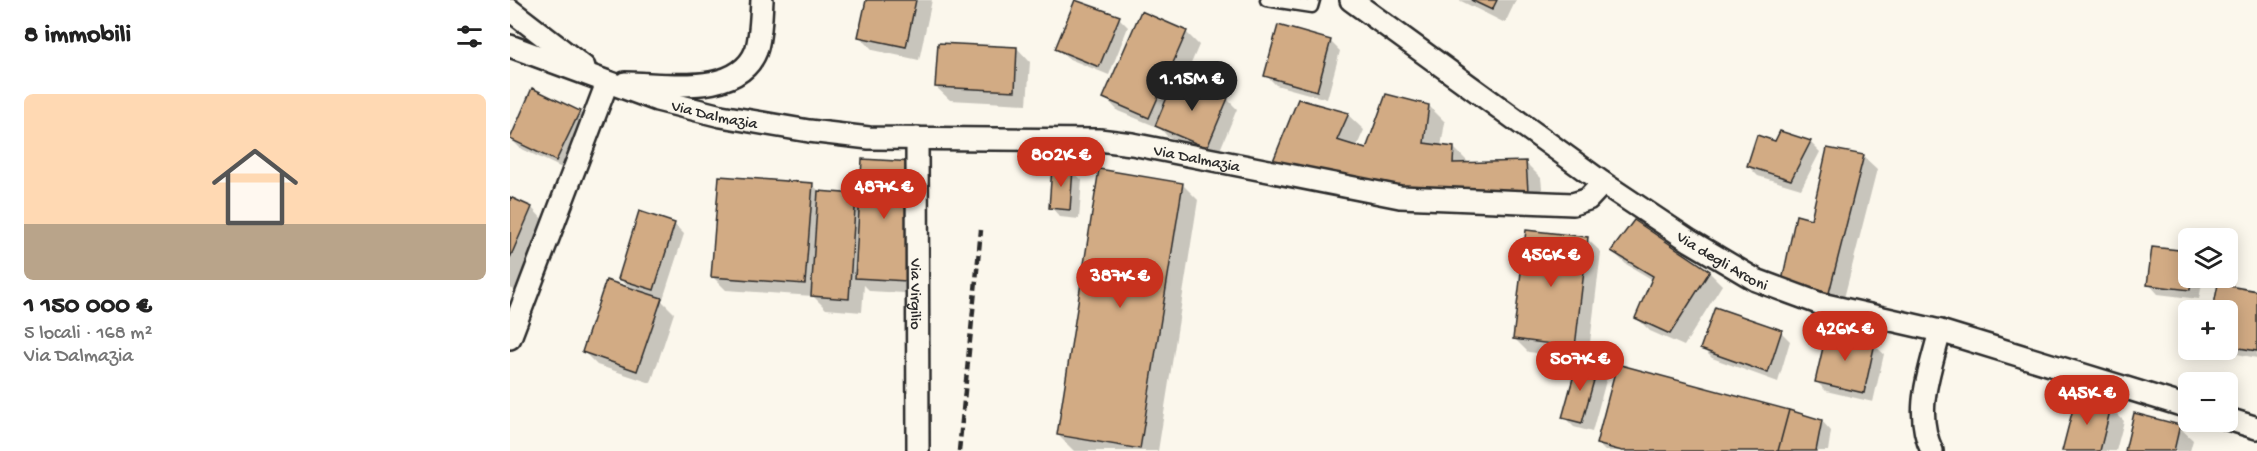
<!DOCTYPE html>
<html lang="it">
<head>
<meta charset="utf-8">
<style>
  :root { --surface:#fff; --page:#f6f6f6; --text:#222; --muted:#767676; --line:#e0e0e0; --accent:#c8321e }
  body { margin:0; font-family:"Gochi Hand",sans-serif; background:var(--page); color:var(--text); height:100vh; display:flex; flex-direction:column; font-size:22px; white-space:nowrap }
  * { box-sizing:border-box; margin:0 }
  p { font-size:20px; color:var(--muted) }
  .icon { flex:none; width:33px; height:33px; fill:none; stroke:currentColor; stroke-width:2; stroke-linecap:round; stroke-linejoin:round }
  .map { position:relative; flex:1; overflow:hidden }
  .side { display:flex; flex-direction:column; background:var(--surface); width:510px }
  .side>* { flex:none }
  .fabs { position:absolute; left:1668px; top:228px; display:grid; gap:12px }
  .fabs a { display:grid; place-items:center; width:60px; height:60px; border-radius:9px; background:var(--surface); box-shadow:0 3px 15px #0003; font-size:30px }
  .price { position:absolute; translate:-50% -51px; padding:0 14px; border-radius:21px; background:var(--accent); color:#fff; font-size:20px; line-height:39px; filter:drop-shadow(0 2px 3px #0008) }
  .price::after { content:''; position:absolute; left:50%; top:36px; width:18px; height:14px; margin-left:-9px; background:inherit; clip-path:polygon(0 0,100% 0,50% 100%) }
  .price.current { background:#222; color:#fff }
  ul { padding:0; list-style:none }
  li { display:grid; align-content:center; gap:12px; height:318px; padding:0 24px }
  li+li { border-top:2px solid var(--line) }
  li span { display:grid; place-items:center; height:186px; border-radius:9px; color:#555 }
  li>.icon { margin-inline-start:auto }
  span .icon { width:108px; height:108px; fill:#fffc; stroke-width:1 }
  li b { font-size:26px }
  h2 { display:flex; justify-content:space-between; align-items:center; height:72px; padding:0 24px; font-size:26px }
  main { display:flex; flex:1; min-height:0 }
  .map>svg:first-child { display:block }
</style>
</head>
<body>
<main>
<section class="side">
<h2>8 immobili<svg class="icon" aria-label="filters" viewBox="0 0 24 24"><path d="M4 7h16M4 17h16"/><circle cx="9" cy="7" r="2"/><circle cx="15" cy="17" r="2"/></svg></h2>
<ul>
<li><span style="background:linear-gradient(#ffd9b3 70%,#b9a48a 0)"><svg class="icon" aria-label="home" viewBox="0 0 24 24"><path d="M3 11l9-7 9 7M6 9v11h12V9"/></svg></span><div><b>1 150 000 €</b><p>5 locali · 168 m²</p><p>Via Dalmazia</p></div></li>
</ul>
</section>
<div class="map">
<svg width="1747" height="451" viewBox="0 0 1747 451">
  <rect width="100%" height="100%" fill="#fbf7ec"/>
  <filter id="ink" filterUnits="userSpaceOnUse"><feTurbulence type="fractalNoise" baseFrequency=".0167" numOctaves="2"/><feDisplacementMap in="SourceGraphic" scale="12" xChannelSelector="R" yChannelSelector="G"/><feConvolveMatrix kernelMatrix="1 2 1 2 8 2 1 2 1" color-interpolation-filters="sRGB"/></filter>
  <g filter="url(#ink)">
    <path fill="#0003" d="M358 0H422L409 60 363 50 350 37Z
      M566 0 609 18 618 27 599 75 557 58 547 49Z
      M949 0H1006L995 23Z
      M770 27 821 42 830 51 817 99 766 85 756 75Z
      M676 32 689 45 674 80 717 99 727 109 707 157 657 136 650 128 608 111 595 97Z
      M507 48 520 62 517 104 440 100 426 87Z
      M23 90 70 112 79 122 56 170 10 148 0 138Z
      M789 100 838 115 854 130 846 148 857 151 919 106 935 122 931 147 944 148 960 164 1015 162 1031 178 1034 206 781 177 765 161Z
      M1271 133 1301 143 1310 152 1291 189 1248 176 1238 166 1265 143Z
      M1353 156 1367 169 1332 306 1287 294 1302 221Z
      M562 171 572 180 569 219 550 217 541 207Z
      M302 184 311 193 346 195 351 200 410 294 360 291 354 285 352 312 316 309 303 296 216 290 202 276Z
      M672 184 688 200 648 451H564L548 435Z
      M0 199 22 208 35 222 5 290 0 288Z
      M164 224 174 234 153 299 148 297 164 313 141 383 87 365 74 352 121 289 109 278Z
      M1077 239 1091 252 1078 359 1018 352 1005 339Z
      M1644 248 1678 253V278H1693L1689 299 1648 294 1639 284Z
      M1102 251 1199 272 1212 285 1174 346 1140 331 1127 318 1143 280 1116 264Z
      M1709 286 1747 292V358L1707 350H1718V310H1705Z
      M1271 332 1280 341 1268 382 1202 358 1192 348Z
      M1364 345 1374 354 1363 402 1316 391 1306 381Z
      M1087 367 1097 377 1082 432 1064 427 1054 417Z
      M1601 408 1614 421 1606 451H1554Z
      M1312 421 1321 431 1318 451H1095L1087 443Z
      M1669 427 1683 440 1680 451H1616Z"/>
    <path fill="#d2ab84" stroke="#2b2b2b" stroke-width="1.5" d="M356 0H406L396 47 348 37Z
      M565 0 610 16 589 67 545 49Z
      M961 0H987L982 10Z
      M631 11 677 31 639 118 593 98Z
      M768 25 821 40 807 91 754 76Z
      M428 43 507 47 505 91 425 87Z
      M666 76 718 98 697 148 645 126Z
      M22 88 70 111 46 161 0 139Z
      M876 94 919 105 914 143 944 147 943 163 1016 161 1018 191 890 187 763 161 788 99 839 113 827 140 856 149Z
      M1270 131 1301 141 1281 180 1237 166 1247 135 1265 141Z
      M1317 148 1354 155 1319 293 1272 281 1286 215 1301 219Z
      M352 159 404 162 397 281 345 278Z
      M542 167 563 169 560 210 539 208Z
      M589 169 673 183 630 449 547 435Z
      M209 176 303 183 295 284 201 277Z
      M308 191 346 194 339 299 301 296Z
      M0 197 22 207 0 258Z
      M129 211 165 223 144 290 108 279Z
      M1124 220 1200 271 1160 334 1125 318 1143 276 1101 251Z
      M1016 230 1078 237 1065 347 1003 339Z
      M1642 247 1678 251V278H1682L1680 290 1637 285Z
      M96 280 152 298 127 371 72 352Z
      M1708 284 1747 291V351L1718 346V310H1703Z
      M1205 307 1272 330 1258 373 1190 349Z
      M1317 330 1365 343 1354 393 1305 382Z
      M1068 360 1088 366 1072 423 1052 418Z
      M1107 364 1279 410 1268 451H1112L1086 444Z
      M1566 397 1601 407 1590 451H1552Z
      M1279 410 1312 420 1306 451H1268Z
      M1624 413 1670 425 1664 451H1615Z"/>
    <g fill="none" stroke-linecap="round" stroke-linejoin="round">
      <defs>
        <path id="lane" d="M756 0 802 7 804 0"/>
        <g id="street">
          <path id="s1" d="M841 0 1093 183 1180 241 1246 280 1311 304 1430 331 1678 407"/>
          <path d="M0 10 74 67"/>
          <path id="s2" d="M0 46 147 100 211 116 299 131 359 138 589 140 622 144 890 197 1063 204 1078 199 1093 183"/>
          <path d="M115 83C156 83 228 97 246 51 251 36 251 16 252 0"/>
          <path id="s3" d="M407 138 408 451"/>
          <path d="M0 338 97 83"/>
          <path d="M1718 419 1747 428"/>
          <path d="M1422 451C1403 411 1420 372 1430 331"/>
        </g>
      </defs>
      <use href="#lane" stroke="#2b2b2b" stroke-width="15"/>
      <use href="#street" stroke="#2b2b2b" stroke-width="26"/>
      <use href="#lane" stroke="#fbf7ec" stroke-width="10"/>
      <use href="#street" stroke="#fbf7ec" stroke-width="21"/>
      <path stroke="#2b2b2b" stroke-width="4.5" stroke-dasharray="9 4.5" stroke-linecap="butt" d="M449 451 471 230"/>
    </g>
  </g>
  <g text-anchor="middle" stroke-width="4.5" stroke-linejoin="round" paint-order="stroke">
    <g font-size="16" fill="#2b2b2b" stroke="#fbf7ec">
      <text dy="6" stroke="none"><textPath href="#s2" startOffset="216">Via Dalmazia</textPath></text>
      <text dy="6" stroke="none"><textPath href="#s2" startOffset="702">Via Dalmazia</textPath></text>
      <text dy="6" stroke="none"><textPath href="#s1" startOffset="454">Via degli Arconi</textPath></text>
      <text dy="6" stroke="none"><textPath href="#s3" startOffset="156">Via Virgilio</textPath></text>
    </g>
  </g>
</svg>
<div class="fabs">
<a><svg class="icon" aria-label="layers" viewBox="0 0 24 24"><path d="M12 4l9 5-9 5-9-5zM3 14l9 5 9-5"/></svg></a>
<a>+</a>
<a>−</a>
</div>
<b class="price current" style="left:682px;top:112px">1.15M €</b>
<b class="price" style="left:551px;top:188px">802K €</b>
<b class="price" style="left:374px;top:220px">487K €</b>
<b class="price" style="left:1041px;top:288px">456K €</b>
<b class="price" style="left:610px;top:309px">387K €</b>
<b class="price" style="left:1335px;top:362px">426K €</b>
<b class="price" style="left:1070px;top:392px">507K €</b>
<b class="price" style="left:1577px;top:426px">445K €</b>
</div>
</main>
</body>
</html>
